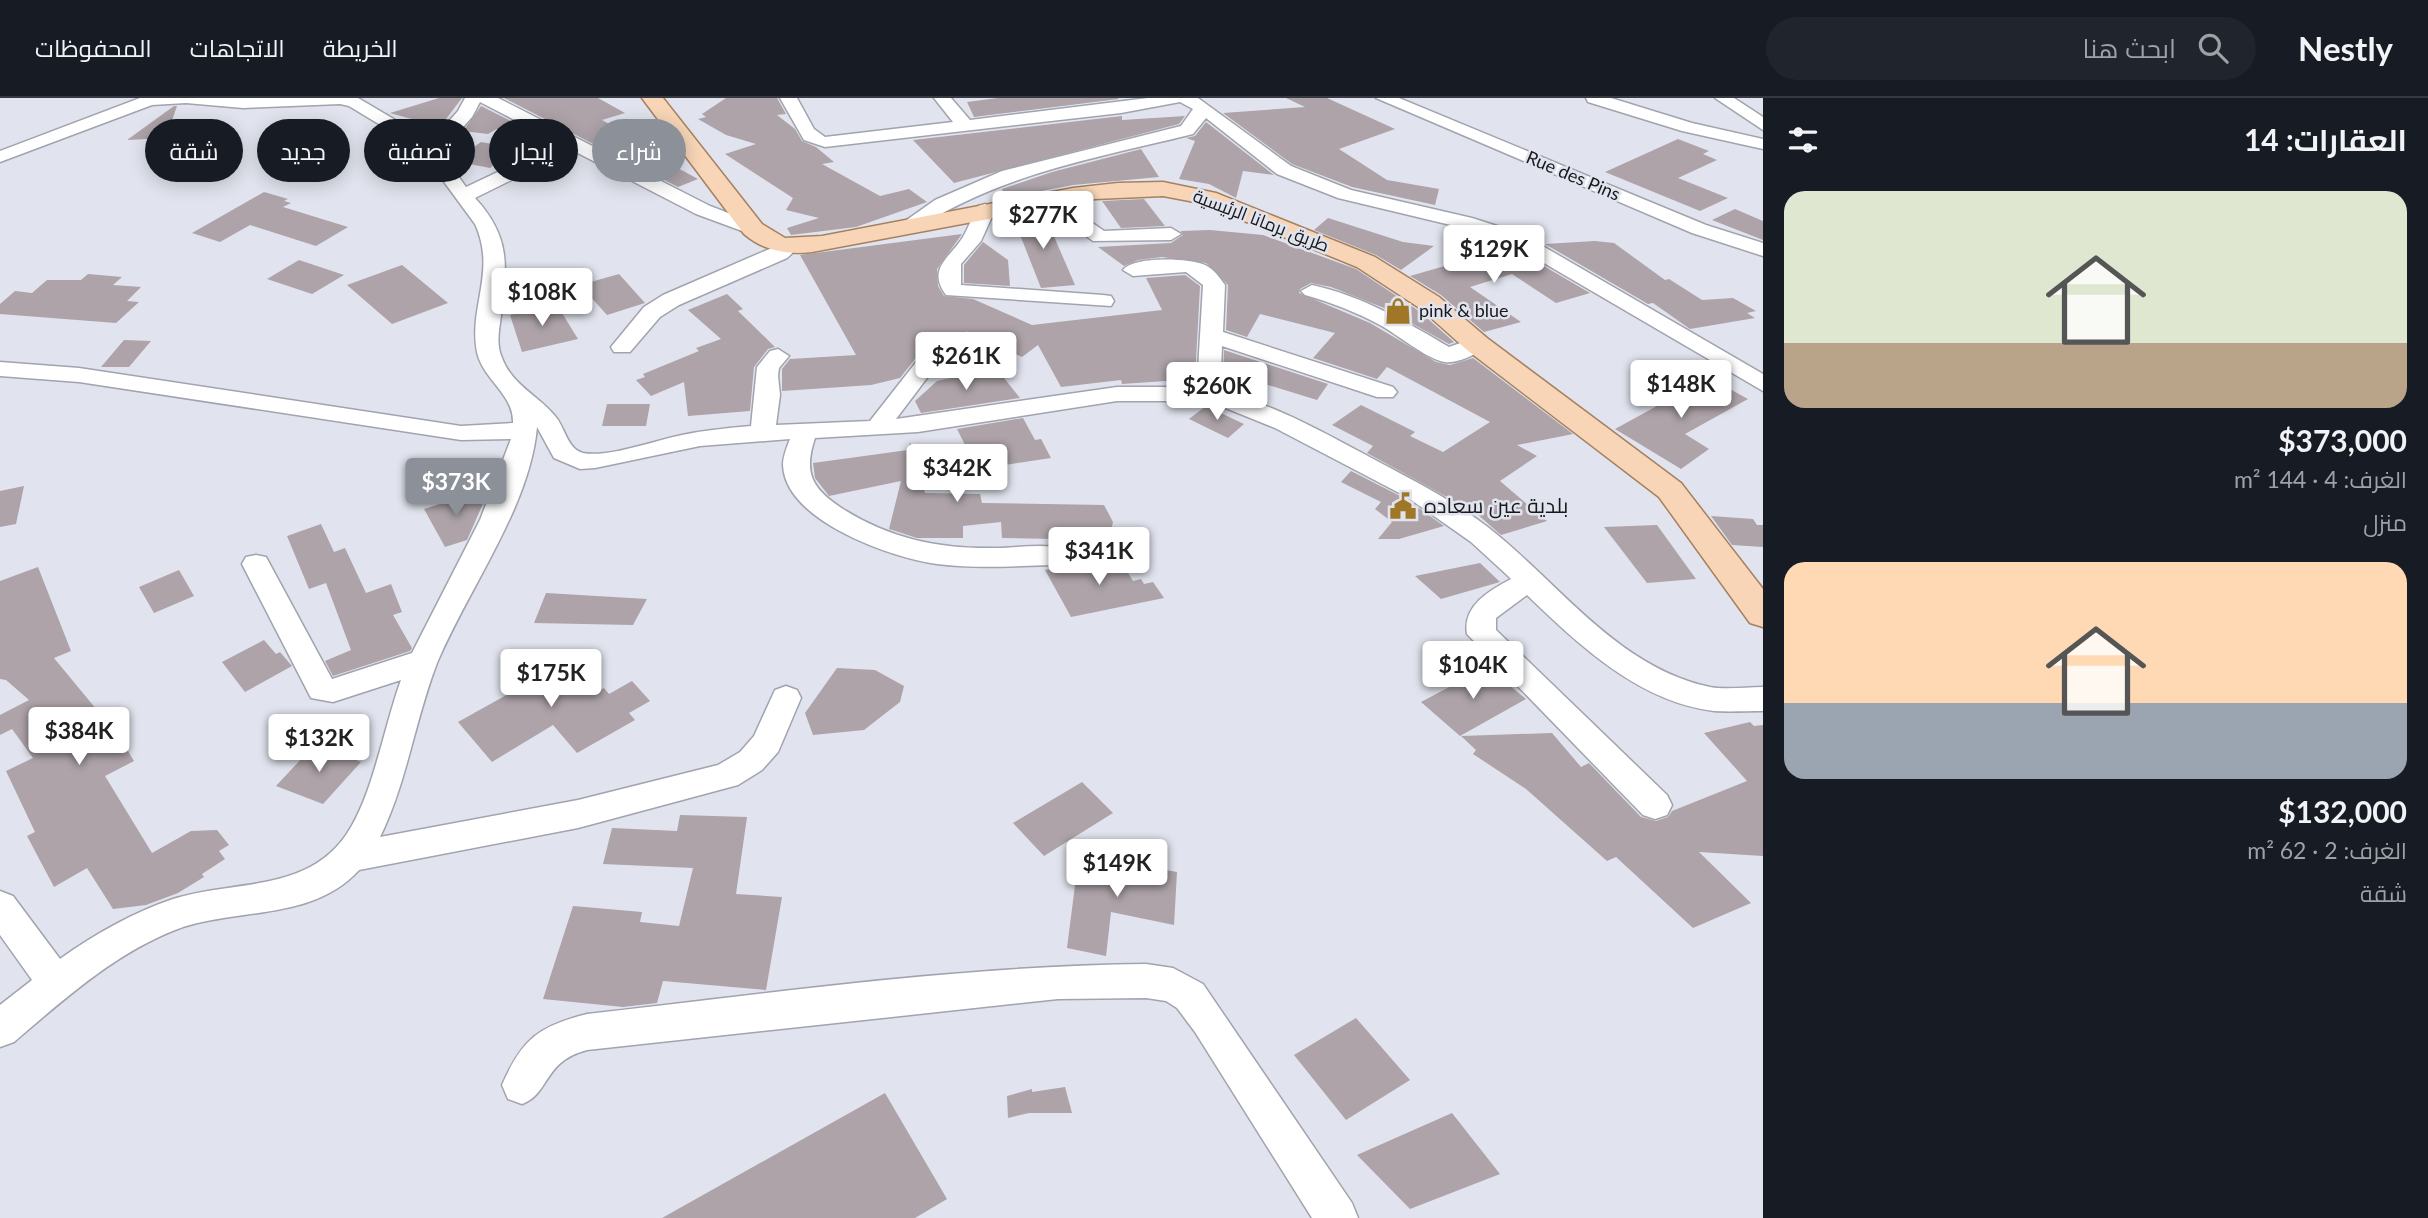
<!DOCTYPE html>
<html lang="ar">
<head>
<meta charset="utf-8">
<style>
  :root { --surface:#171b24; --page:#20242c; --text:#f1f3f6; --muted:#9ea1a6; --line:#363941; --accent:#8c9099 }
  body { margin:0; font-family:Lato,Cairo,sans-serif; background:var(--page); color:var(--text); direction:rtl; height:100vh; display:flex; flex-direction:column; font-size:26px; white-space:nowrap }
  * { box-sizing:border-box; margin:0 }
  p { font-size:23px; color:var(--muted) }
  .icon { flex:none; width:38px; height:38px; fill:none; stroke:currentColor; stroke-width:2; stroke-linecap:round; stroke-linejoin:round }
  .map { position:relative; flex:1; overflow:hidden; direction:ltr }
  .panel { display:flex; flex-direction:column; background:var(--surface); width:665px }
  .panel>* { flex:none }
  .guide { position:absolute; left:21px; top:21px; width:665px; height:63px; direction:rtl; display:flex; gap:14px }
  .price { position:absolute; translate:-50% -60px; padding:0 16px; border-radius:7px; background:#fff; color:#222; font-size:23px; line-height:46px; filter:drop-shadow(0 2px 4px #0008) }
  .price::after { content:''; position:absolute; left:50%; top:42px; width:21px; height:16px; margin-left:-10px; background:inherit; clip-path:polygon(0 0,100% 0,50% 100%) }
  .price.on { background:var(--accent); color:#fff }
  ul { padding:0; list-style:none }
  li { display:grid; align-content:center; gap:14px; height:371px; padding:0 21px }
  li span { display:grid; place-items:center; height:217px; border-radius:21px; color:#555 }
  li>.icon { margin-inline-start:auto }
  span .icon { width:126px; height:126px; fill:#fffc; stroke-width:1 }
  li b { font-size:30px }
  h2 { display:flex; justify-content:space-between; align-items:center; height:84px; padding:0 21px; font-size:30px }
  .chip { padding:0 24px; border-radius:32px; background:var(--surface); box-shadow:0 4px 18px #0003; font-size:24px; line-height:63px }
  .chip.on { background:var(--accent); color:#fff }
  header { display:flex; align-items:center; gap:42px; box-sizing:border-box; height:98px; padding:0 35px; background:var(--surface); border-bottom:2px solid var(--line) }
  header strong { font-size:33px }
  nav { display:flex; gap:38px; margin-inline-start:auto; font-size:24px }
  .search { width:490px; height:63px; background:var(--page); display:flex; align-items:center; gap:18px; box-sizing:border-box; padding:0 24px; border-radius:38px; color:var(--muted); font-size:26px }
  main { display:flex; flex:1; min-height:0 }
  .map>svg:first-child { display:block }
</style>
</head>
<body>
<header>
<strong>Nestly</strong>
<div class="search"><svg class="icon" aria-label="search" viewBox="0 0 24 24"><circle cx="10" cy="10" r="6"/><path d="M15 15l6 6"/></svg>ابحث هنا</div>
<nav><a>الخريطة</a><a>الاتجاهات</a><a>المحفوظات</a></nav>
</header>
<main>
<section class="panel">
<h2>العقارات: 14<svg class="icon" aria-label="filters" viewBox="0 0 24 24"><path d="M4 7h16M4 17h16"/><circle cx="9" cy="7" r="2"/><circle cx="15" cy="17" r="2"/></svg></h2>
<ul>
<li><span style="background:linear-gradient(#dfe7d0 70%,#b9a48a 0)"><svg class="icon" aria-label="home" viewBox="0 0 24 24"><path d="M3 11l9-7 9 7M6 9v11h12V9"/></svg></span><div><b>$373,000</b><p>الغرف: 4 · 144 m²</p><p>منزل</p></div></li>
<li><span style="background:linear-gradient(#ffd9b3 65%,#9aa5b1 0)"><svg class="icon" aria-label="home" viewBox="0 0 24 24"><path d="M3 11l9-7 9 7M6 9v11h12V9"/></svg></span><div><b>$132,000</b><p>الغرف: 2 · 62 m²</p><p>شقة</p></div></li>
</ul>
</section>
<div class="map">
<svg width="1763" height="1120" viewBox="0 0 1763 1120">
  <rect width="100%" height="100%" fill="#e1e4ee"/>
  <path fill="#ada3a9" d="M439 0H462L440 29 390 15Z
    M504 0H598L625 15 602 22 631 38 599 49Z
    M726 0H777L786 16 777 17 795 31 802 43 816 49 834 64 822 66 880 98 909 91 927 104 856 129 791 137 787 130 819 120 786 112 793 100 725 56 756 46 726 37 698 21 706 19 702 16Z
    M998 0H1118L1119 1 974 19 967 4Z
    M1286 0H1327L1395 31 1339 51 1387 82 1439 91 1435 107 1352 89 1292 66 1223 15 1305 9Z
    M174 8H177L166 40 127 42Z
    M481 8 511 23 488 36 463 33Z
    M1122 18V22L1185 18 1179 26 954 85 913 42Z
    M1206 24 1274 77 1243 73 1236 100 1209 86 1179 81 1195 43 1186 40 1195 38Z
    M1678 41 1709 53 1703 56 1717 62 1678 80 1728 100 1700 113 1605 74Z
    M228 42 241 52 239 65H216L178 54Z
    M481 44 516 50 490 70 454 63Z
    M1141 51 1159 79 1073 87 1006 100 1002 91 1052 74Z
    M650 55 698 81 678 89 645 72Z
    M264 94 288 101 284 103 291 105 283 109 348 129 316 148 250 127 220 144 192 135Z
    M1144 101 1165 128 1121 130 1102 103Z
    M1735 111 1763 123V142L1712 122Z
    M1043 113 1075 187 1041 190 1013 119Z
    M1328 120 1403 144 1434 148 1401 172 1376 157 1314 132Z
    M1210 132 1263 137 1356 171 1419 213 1454 244 1449 246 1384 210 1331 189 1311 185 1300 191 1299 195 1370 225 1436 264 1450 267 1473 260 1573 336 1517 347 1537 358 1500 383 1547 423 1501 437 1476 415 1367 355 1373 348 1332 327 1361 307 1415 334 1410 338 1443 354 1490 324 1387 269 1377 281 1313 260 1335 235 1260 216 1247 239 1226 232 1228 187 1206 165 1162 159 1138 162 1124 168 1098 149 1171 145 1183 137 1181 133Z
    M962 136 937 171 938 188 944 198 973 201 1032 227 1162 212 1146 180 1185 177 1200 188 1195 281 1122 286 1121 282 1061 289 1038 247 1022 259 966 233 969 238 921 237 924 259 915 261 900 280 871 287 782 293V271L790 261 856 257 800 157Z
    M1595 143 1614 145 1665 182 1669 181 1702 202 1733 200 1756 213 1747 215 1755 220 1690 231 1653 205 1648 206 1545 146Z
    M983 144 1008 162 1010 188 964 185V167Z
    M1511 149 1590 195 1556 205 1512 176 1470 189 1521 224 1484 234 1441 197 1410 178Z
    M299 162 344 177 312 196 267 181Z
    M402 167 448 205 392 226 347 187Z
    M88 176 122 179 113 187 141 189 127 203 139 204 116 225 0 216V206L15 193 32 195 47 182H81Z
    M619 176 645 205 607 217 580 187Z
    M727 196 743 211 738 213 775 249 768 251 754 269 750 313 688 318 684 284 651 298 636 282 645 279 643 276 699 253 696 250 721 241 688 212Z
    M557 207 578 241 522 254 510 217Z
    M124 242 151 243 129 269H101Z
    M1224 252 1328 286 1317 302 1265 286 1263 289 1239 282 1243 279 1223 280Z
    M996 270 1020 300 921 315 915 303 937 283Z
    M1710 280 1748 301 1685 336 1709 351 1681 371 1615 331 1668 302 1657 297 1694 281 1700 285Z
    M607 306H650L646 328H602Z
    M1206 308 1244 326 1228 340 1189 321Z
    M1023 320 1035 342 1041 341 1051 360 977 371 957 331Z
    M910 344 925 395 980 396 982 405 1104 407 1113 424 1109 442 1002 440 1001 424 963 428V440H917L889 431 901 383 829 398 815 380 813 365 908 352Z
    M1351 373 1406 401 1444 428 1399 441H1378L1392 424 1375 411 1381 404 1341 384Z
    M24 388 16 426 0 429V393Z
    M481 393 485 401 467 442 445 449 424 411Z
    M1711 418 1753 421 1757 427H1763V449L1732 447Z
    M321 426 334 454 345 450 366 495 391 486 402 514 393 517 412 550 410 553 333 578 325 563 351 552 326 485 309 491 287 438Z
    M1657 427 1696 481 1647 485 1604 429Z
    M1105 460 1103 469 1122 465 1133 483 1141 481 1144 486 1153 484 1164 500 1071 519 1045 472Z
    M1480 465 1500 484 1441 501 1415 478Z
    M38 469 71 553 54 560 106 623 109 622 134 663 105 678 152 755 191 733 217 732 229 747 219 753 225 761 202 776 204 779 178 795 146 807 113 811 87 770 54 789 27 738 35 734 6 673 33 660 12 631 0 637V617L29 602 6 582 0 581V483Z
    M179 472 194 498 154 515 139 489Z
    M546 495 647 501 633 527 534 525Z
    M264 542 276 556 280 554 292 568 245 594 222 564Z
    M545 553 562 574 576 567 598 593 604 590 609 596 632 583 650 603 629 615 635 622 577 655 553 627 492 664 458 624 517 591 504 574Z
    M1487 569 1526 601 1460 638 1421 604Z
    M837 570 875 572 904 588 900 604 864 632 813 637 805 615Z
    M1750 624 1754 628 1763 627V758L1699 754 1751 805 1693 830 1616 759 1607 763 1526 691 1473 656 1476 652 1461 638 1552 635 1581 669 1589 665 1641 719 1656 723 1668 719 1672 713 1747 683 1704 635Z
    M315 646 361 664 323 706 276 688Z
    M1082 684 1113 715 1044 758 1013 725Z
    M680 717 747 719 736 796 782 799 766 892 663 883 657 905 623 909 543 901 573 808 642 814 640 824 679 828 693 770 603 766 612 730 677 733Z
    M1079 756 1177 774 1174 827 1111 814 1106 858 1067 850Z
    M1356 920 1410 982 1346 1022 1294 957Z
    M1065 989 1072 1015H1029L1008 1020 1007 998 1032 991V994Z
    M885 995 947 1101 915 1120H662Z
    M1452 1015 1500 1076 1410 1111 1357 1057Z"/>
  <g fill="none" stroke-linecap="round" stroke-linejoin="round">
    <defs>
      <path id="minor" d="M140 0H358L431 43 458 13 465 0H498L710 108 760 127 763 131 753 137 696 116 572 52 475 100C511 139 507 168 501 218 499 232 496 247 502 260 512 287 538 297 555 318 565 329 567 351 583 355 608 360 657 342 682 337 705 332 728 330 751 328L757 269 770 253 778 251 789 258 779 270 778 278 780 297 776 327 870 323 917 263 925 261 936 268 896 321 1117 289H1197L1203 187 1186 174 1133 178 1123 172C1134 158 1189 160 1205 167 1214 171 1219 179 1225 187L1223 234 1393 289 1397 294 1393 299H1377L1222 248 1220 294C1272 305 1319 332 1366 357 1408 380 1450 400 1489 430 1560 486 1617 569 1710 589 1726 592 1746 589 1763 589V613C1747 613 1730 614 1714 613 1639 604 1579 547 1527 497L1496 520V532L1667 697 1672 707 1667 717 1655 721 1643 717 1467 536C1462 508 1490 492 1511 481L1507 477 1471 444 1407 399 1275 330 1223 309 1196 303H1117L918 334 815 340C803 375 812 391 843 411 891 441 939 451 996 450 1018 450 1043 445 1065 451L1069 458 1065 465 1055 467C1016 468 976 471 937 466 892 460 785 423 783 367 783 358 787 349 790 341L700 348 595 370 580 371 554 360 537 329C530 409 468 491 437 565 415 622 407 684 380 739L578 702 718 667 740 654 754 638 775 592 786 588 797 592 801 600 778 654 762 672 738 687 578 730 359 772C312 824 235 809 175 832 114 856 63 902 14 944L0 949V907L32 882 0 837V793L13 798 60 861C95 836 132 815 173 801 232 782 306 795 346 737 373 698 384 628 401 582L333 604 311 600 242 466 246 459 256 457 266 459 332 581 412 555 480 422 511 341 461 342 79 284 0 278V264L79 270 461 328 513 325C514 296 483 282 477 254 468 209 497 174 475 126L420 51 349 8 340 6 243 10 186 5 152 7 0 64V53ZM480 4 559 45 466 89 441 54 472 19Z
        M780 0H797L814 31 825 39 953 24 934 0H951L970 22 1148 0H1198L1291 68 1351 92 1472 120 1522 136 1763 276V293L1508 144 1459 129 1338 100 1277 76 1206 20 1193 36C1097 60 1003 75 918 130L911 132 901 126 935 102 1002 73 1181 28 1193 11 1180 4 1121 15 825 49 804 42Z
        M1376 0H1399L1706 127 1763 145V158L1692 135Z
        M1586 0H1611L1692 25 1763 41V51L1682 33 1588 4Z
        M1715 0H1734L1763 19V32Z
        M1051 96 1104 133 1171 130 1181 136 1171 142 1093 143 1044 106 1041 102Z
        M985 106 995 112 981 143 961 166V187L1103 197 1111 198 1114 203 1111 208 946 197C926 170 951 159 963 139 969 129 972 118 978 108Z
        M790 142 800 148 787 160 679 207 660 219 630 254H614L611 249 644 209 663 197Z
        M1312 187C1362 198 1405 223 1449 249L1477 239 1488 246C1482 255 1456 266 1445 264 1426 261 1397 236 1380 227 1356 214 1330 204 1305 197L1301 193Z
        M1146 866 1173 870 1203 886 1352 1105 1358 1120H1312L1195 934 1177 910 1166 903 1146 900 1058 901 587 952C542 964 551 995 522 1006L508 1001 502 987C522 941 539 928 587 916 773 895 959 868 1146 866Z"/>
      <path id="major" d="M642 0H663L762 126 785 140 822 138 1073 90 1118 85 1163 84 1216 95 1375 159 1439 199 1487 240 1681 385 1763 491V529L1750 525 1659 399 1467 252 1421 211 1357 169 1200 105 1163 98 1095 101 812 154C787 157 764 153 744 136Z"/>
    </defs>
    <use href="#minor" stroke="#a1a3ad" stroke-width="3"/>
    <use href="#major" stroke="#a58160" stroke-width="3"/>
    <use href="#minor" fill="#fff" fill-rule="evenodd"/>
    <use href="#major" fill="#f7d5b6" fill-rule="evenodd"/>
  </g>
  <defs>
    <symbol id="shop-bare" viewBox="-9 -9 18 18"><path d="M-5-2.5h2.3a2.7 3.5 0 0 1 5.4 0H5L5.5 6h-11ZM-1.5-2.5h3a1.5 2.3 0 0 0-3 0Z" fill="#a07726" stroke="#e1e4ee" stroke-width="2.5" paint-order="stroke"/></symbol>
    <symbol id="civic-bare" viewBox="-9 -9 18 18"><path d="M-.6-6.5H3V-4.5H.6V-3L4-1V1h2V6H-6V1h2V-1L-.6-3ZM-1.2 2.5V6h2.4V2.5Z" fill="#a07726" stroke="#e1e4ee" stroke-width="2.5" paint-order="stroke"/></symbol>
  </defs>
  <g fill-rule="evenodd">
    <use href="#shop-bare" x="1379" y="194" width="38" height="38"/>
    <use href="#civic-bare" x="1384" y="389" width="38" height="38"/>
  </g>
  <g text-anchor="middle" stroke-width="5" stroke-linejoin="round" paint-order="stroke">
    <g font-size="18" fill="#18191c" stroke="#e1e4ee">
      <text transform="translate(1573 78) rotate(23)" y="6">Rue des Pins</text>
      <text transform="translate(1261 123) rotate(21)" y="6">طريق برمانا الرئيسية</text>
    </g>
    <g font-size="18" fill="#18191c" stroke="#e1e4ee" text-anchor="start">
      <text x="1419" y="219">pink &amp; blue</text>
    </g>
    <g font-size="21" fill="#18191c" stroke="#e1e4ee" text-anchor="start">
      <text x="1424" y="415">بلدية عين سعاده</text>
    </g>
  </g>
</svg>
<b class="price" style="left:1043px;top:153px">$277K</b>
<b class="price" style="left:1494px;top:187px">$129K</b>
<b class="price" style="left:542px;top:230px">$108K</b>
<b class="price" style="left:966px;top:294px">$261K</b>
<b class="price" style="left:1681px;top:322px">$148K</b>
<b class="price" style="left:1217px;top:324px">$260K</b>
<b class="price" style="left:957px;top:406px">$342K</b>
<b class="price on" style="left:456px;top:420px">$373K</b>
<b class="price" style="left:1099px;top:489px">$341K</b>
<b class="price" style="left:1473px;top:603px">$104K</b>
<b class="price" style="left:551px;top:611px">$175K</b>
<b class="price" style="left:79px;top:669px">$384K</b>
<b class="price" style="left:319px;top:676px">$132K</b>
<b class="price" style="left:1117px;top:801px">$149K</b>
<div class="guide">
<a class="chip on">شراء</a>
<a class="chip">إيجار</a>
<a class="chip">تصفية</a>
<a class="chip">جديد</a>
<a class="chip">شقة</a>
</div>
</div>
</main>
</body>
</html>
